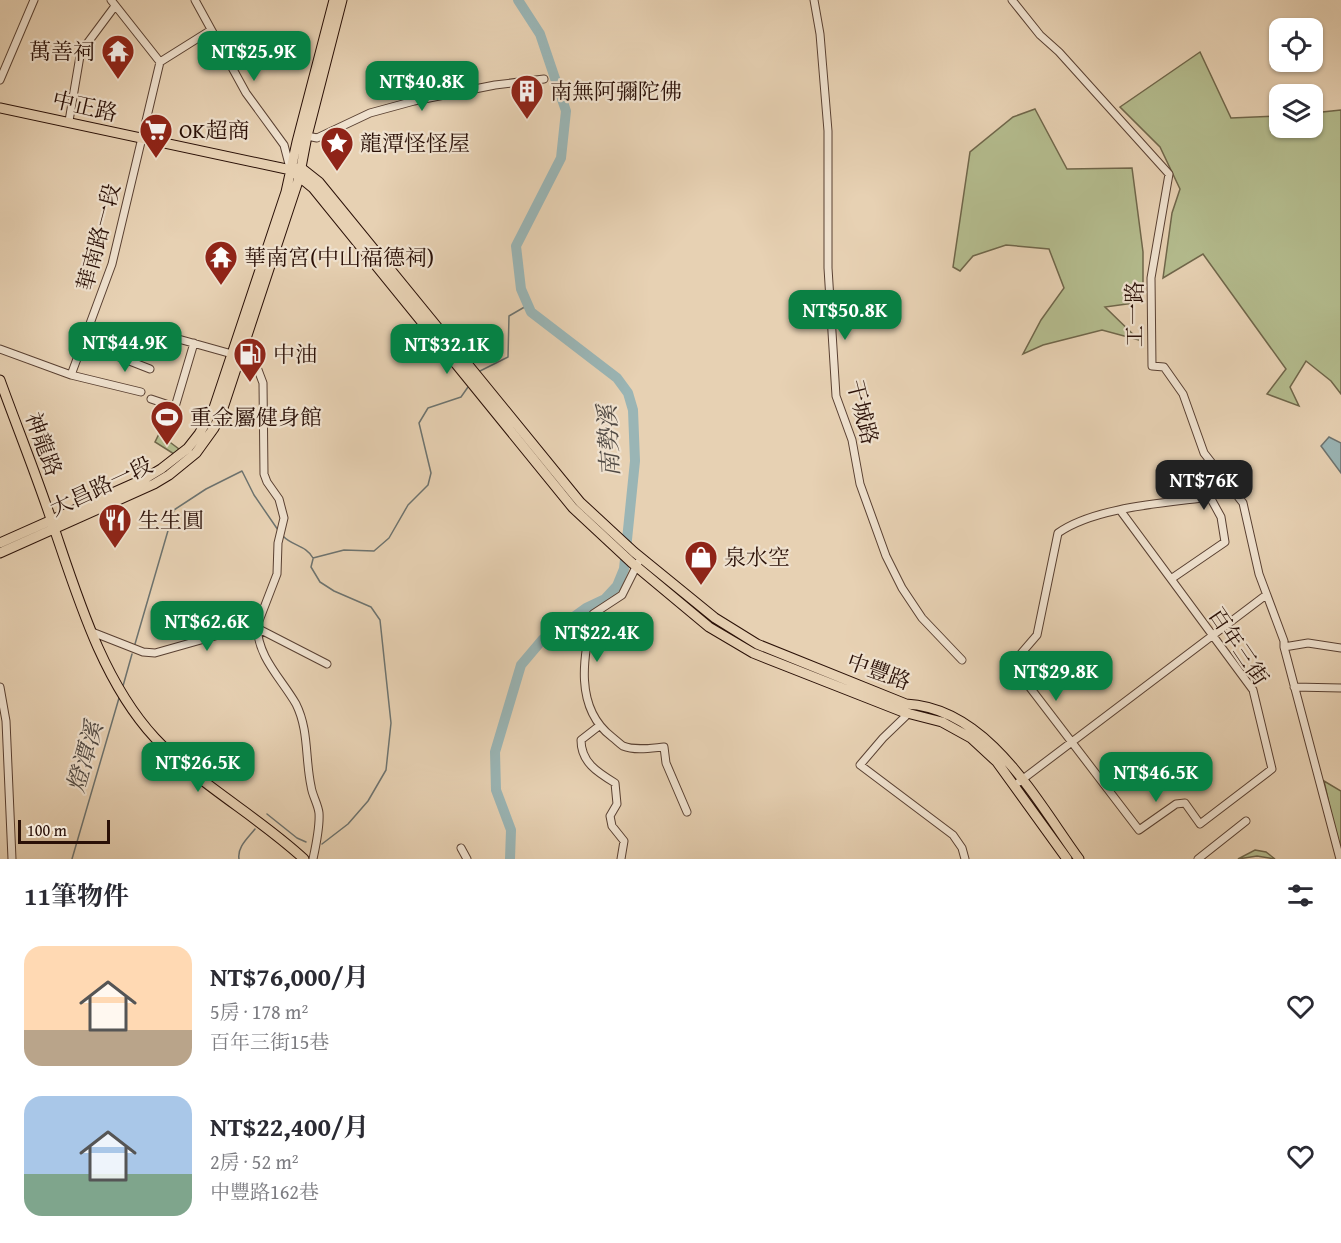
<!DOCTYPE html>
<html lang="zh-TW">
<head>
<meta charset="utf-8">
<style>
  :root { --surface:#fff; --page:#f7f7f7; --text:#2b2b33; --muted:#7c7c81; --accent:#0b8043 }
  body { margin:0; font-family:"Gentium Book Plus","Noto Serif TC",serif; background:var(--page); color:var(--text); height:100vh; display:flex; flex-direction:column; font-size:22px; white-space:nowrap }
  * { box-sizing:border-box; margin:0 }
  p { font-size:20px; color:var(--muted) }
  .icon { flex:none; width:33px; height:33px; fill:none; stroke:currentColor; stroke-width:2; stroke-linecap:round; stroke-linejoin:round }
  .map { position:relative; height:859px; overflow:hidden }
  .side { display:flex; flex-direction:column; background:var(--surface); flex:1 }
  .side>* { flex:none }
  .controls { position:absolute; left:1269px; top:18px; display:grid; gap:12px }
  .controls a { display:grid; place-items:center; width:54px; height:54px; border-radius:12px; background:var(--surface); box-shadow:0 2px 4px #0004; font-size:30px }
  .scale { position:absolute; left:18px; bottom:15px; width:92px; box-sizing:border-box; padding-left:6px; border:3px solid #2a1007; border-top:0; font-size:16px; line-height:21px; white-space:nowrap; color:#2a1007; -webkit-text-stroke:4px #efe1ce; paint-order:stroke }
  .price { position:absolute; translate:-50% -51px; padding:0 14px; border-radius:12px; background:var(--accent); color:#fff; font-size:20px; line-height:39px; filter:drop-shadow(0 2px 3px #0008) }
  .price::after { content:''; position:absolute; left:50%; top:36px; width:18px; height:14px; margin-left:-9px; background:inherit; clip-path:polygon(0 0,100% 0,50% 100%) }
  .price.selected { background:#222; color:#fff }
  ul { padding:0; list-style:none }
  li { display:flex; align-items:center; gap:18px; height:150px; padding:0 24px }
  li span { display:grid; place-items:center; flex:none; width:168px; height:120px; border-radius:18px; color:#555 }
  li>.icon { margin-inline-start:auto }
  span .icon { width:72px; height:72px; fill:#fffc; stroke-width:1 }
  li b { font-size:26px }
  h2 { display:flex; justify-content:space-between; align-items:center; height:72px; padding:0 24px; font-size:26px }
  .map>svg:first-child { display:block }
</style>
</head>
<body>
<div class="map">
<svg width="1341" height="859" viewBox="0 0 1341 859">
  <rect width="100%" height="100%" fill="#e7d1b3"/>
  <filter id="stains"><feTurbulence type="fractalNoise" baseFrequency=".00333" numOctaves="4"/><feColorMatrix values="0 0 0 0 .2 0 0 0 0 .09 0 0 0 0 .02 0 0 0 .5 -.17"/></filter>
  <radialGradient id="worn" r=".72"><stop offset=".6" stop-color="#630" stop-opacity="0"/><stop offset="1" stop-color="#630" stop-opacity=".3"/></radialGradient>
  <path fill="#b4bc8e" stroke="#6f664a" stroke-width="1.5" d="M1200 52 1231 118 1279 116 1280 128H1312L1313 113 1341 110V394L1331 381 1306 361 1290 387 1299 406 1267 394 1286 369 1203 254 1163 278 1172 213 1180 189 1160 147 1120 107Z
    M1035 109 1067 169 1132 168 1143 252V293L1134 303 1105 307 1139 340 1102 330 1043 345 1023 354 1041 320 1064 288 1049 249 1006 245 973 256 960 271 953 267 970 152 1013 117Z
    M159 434 179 449 174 454 155 442Z
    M1324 781 1341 791V859Z
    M1255 850 1266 852 1275 859 1257 856 1238 859Z"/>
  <path fill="#9ab5b5" stroke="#6d736f" stroke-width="1.5" d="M1329 437 1341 443V473L1321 446Z"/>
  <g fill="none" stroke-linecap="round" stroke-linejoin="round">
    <path stroke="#6d736f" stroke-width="1.5" d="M480 371 508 357 509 316 528 305
      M283 536C292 546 306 545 313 558L344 550 374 551 389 538 408 505 428 485 431 473 419 423 428 408 461 397 468 387
      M313 559 311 567 320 582 334 591 371 607 380 620 391 723 386 770 368 801 348 824 322 844
      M135 644 174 510 206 489 242 471 254 495 278 530
      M123 686 132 654
      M267 814 297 838 306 842
      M72 859 119 698
      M239 859C237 847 248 838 255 829"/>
    <path stroke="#9ab5b5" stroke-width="10" d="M510 859 511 830 496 790 495 752 521 665 543 639 586 608 605 599 617 586 624 569 635 461 633 410 628 393 617 378 531 312 521 289 516 246 561 158 566 111 540 34 518 0"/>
    <defs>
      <path id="minor" d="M111 0 160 62
        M195 0 246 93 284 145 290 168
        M814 0 820 34 828 131V268L836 396 852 440 860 484 886 556 902 588 922 618 962 660
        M1012 0 1040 35 1059 52 1169 174 1151 278 1152 366 1164 367 1183 394 1204 453 1243 503 1259 574 1284 641V647L1340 859
        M0 80 34 0
        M69 121 80 56 86 45 115 6
        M307 136 317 138 370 113 414 101 495 85 544 79
        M157 333 232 354
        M246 338 263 383 264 474 267 482 279 499 284 518 278 543 277 574 257 626C258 658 281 678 296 704 309 730 305 758 311 786 312 795 318 804 319 813 320 827 316 845 313 859
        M0 349 71 375 141 392
        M109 353 150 369
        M71 375 112 264 160 62 211 30
        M151 399 175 407 194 343
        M1120 510 1253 690 1272 769 1200 824 1185 803 1176 804 1139 830 1012 664 1037 635 1058 533C1095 507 1165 503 1210 497L1221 517 1225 542 1171 579
        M638 563 622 595 593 614C583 656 574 708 612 737 616 740 620 744 623 746 635 751 652 748 664 747L666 763 687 812
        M92 632 143 652 155 653 254 625 257 628 327 664
        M1284 647 1308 643 1341 648
        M0 687 6 721 12 859
        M1294 687 1341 688
        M909 713 883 738 860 765 953 835 962 848 965 859
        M599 726 581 740C581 762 597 772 615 783L617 804 610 816 612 826 624 841 621 859
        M1019 782 1266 595
        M461 848 467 859
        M1198 859 1246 821"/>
      <path id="major" d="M0 108 291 170 313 188 573 508 631 562 709 627 753 653 903 712 942 722 971 738 997 762 1067 859
        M300 167 319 182 580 502 634 552 715 618 757 644 906 704C988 708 1036 800 1079 859
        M0 380C17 427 36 474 52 522 77 595 102 681 155 738 199 785 258 816 304 859
        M0 543 146 478 161 469 188 448 199 434 214 408 286 192 297 142 334 0
        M0 553 154 484 169 475 196 453 214 428 221 414 299 178 307 136 342 0"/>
    </defs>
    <use href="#minor" stroke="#594032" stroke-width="9"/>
    <use href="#major" stroke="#2a1007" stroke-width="11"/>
    <use href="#minor" stroke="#efe1ce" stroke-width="7"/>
    <use href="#major" stroke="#e7d1b3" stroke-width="9"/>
  </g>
  <defs>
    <symbol id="temple-pin" viewBox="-11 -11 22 30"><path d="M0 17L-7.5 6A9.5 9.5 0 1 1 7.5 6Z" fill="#8f2418" stroke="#efe1ce"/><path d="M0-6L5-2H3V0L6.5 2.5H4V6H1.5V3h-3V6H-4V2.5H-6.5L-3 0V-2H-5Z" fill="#fff"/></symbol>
    <symbol id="building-pin" viewBox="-11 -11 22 30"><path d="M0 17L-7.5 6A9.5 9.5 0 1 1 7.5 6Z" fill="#8f2418" stroke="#efe1ce"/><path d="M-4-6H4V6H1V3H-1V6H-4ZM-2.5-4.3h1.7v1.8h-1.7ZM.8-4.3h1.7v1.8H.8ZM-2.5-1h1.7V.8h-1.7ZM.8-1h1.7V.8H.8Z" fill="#fff"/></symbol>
    <symbol id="supermarket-pin" viewBox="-11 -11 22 30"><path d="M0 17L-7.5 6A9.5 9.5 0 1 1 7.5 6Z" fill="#8f2418" stroke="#efe1ce"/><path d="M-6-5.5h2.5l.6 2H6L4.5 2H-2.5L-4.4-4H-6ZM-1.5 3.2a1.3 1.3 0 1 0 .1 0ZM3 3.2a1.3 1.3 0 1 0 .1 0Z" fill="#fff"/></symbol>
    <symbol id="sight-pin" viewBox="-11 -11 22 30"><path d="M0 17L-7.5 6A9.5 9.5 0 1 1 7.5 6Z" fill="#8f2418" stroke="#efe1ce"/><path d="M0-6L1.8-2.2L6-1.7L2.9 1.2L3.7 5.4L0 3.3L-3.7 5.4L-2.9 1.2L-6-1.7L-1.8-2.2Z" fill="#fff"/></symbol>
    <symbol id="fuel-pin" viewBox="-11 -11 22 30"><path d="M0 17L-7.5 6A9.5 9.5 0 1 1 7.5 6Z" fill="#8f2418" stroke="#efe1ce"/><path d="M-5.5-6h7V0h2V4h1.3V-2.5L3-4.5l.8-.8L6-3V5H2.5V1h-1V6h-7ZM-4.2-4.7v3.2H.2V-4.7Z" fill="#fff"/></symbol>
    <symbol id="stadium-pin" viewBox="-11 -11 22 30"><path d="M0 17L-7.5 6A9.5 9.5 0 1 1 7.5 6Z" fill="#8f2418" stroke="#efe1ce"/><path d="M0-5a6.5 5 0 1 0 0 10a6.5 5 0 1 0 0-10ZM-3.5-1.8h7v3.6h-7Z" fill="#fff"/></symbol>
    <symbol id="restaurant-pin" viewBox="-11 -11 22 30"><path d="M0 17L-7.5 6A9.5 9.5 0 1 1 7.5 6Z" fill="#8f2418" stroke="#efe1ce"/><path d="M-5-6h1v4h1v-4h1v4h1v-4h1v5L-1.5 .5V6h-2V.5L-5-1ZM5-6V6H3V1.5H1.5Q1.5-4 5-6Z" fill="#fff"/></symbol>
    <symbol id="shop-pin" viewBox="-11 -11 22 30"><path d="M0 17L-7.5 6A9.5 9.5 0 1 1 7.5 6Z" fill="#8f2418" stroke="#efe1ce"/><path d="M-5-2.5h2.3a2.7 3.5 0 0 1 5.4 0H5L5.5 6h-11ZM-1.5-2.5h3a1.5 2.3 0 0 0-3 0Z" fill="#fff"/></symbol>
  </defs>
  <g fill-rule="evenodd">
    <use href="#temple-pin" x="99" y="32" width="38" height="52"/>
    <use href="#building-pin" x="508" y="72" width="38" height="52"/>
    <use href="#supermarket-pin" x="137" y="111" width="38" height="52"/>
    <use href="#sight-pin" x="318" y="124" width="38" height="52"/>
    <use href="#temple-pin" x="202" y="238" width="38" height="52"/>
    <use href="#fuel-pin" x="231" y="335" width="38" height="52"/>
    <use href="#stadium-pin" x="148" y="398" width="38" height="52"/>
    <use href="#restaurant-pin" x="96" y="501" width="38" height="52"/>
    <use href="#shop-pin" x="682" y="538" width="38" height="52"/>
  </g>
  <g text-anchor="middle" stroke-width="4.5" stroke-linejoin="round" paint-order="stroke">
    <g font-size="22" fill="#2a1007" stroke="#efe1ce" text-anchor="start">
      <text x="95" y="59" text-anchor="end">萬善祠</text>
      <text x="550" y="99">南無阿彌陀佛</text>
      <text x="179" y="138">OK超商</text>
      <text x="360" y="151">龍潭怪怪屋</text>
      <text x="244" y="265">華南宮(中山福德祠)</text>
      <text x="273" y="362">中油</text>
      <text x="190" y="425">重金屬健身館</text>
      <text x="138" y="528">生生圓</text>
      <text x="724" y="565">泉水空</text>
    </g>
    <g font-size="22" fill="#2a1007" stroke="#efe1ce">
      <text transform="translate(85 106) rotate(13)" y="8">中正路</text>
      <text transform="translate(98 237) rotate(-75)" y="8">華南路一段</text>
      <text transform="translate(1134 314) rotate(-90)" y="8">工一路</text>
      <text transform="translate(863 412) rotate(76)" y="8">干城路</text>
      <text transform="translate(44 444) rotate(70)" y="8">神龍路</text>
      <text transform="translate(101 486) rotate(-25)" y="8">大昌路一段</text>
      <text transform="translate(1239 646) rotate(56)" y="8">百年三街</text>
      <text transform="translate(879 671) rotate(20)" y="8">中豐路</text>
    </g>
    <g font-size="24" font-style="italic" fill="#514a44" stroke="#efe1ce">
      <text transform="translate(609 441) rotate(-93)" y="8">南勢溪</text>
      <text transform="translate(85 757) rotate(-74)" y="8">燈潭溪</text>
    </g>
  </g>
  <rect width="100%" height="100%" filter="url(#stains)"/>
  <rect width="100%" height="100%" fill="url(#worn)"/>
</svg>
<div class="controls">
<a><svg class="icon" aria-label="locate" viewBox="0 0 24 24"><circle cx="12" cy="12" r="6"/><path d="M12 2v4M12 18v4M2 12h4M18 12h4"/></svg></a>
<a><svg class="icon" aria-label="layers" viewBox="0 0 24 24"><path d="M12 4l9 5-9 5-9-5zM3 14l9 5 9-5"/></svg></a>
</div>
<div class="scale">100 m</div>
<b class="price" style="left:254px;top:82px">NT$25.9K</b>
<b class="price" style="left:422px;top:112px">NT$40.8K</b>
<b class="price" style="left:845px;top:341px">NT$50.8K</b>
<b class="price" style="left:125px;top:373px">NT$44.9K</b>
<b class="price" style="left:447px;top:375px">NT$32.1K</b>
<b class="price selected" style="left:1204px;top:511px">NT$76K</b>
<b class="price" style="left:207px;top:652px">NT$62.6K</b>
<b class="price" style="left:597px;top:663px">NT$22.4K</b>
<b class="price" style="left:1056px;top:702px">NT$29.8K</b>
<b class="price" style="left:198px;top:793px">NT$26.5K</b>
<b class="price" style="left:1156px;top:803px">NT$46.5K</b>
</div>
<section class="side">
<h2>11筆物件<svg class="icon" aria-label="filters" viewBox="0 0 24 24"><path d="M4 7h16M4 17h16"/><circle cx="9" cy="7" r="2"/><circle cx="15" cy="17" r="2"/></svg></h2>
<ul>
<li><span style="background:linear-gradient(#ffd9b3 70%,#b9a48a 0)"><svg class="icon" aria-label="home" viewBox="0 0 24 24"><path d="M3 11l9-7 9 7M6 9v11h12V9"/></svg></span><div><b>NT$76,000/月</b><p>5房 · 178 m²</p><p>百年三街15巷</p></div><svg class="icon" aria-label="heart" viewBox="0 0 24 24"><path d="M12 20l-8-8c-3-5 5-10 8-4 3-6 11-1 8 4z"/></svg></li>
<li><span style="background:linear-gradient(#a9c7e8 65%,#7fa58c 0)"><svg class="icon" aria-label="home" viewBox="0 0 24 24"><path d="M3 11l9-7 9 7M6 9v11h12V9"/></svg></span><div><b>NT$22,400/月</b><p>2房 · 52 m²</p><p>中豐路162巷</p></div><svg class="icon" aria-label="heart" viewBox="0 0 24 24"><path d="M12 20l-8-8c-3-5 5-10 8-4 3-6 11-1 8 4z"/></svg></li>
</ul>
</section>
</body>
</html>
